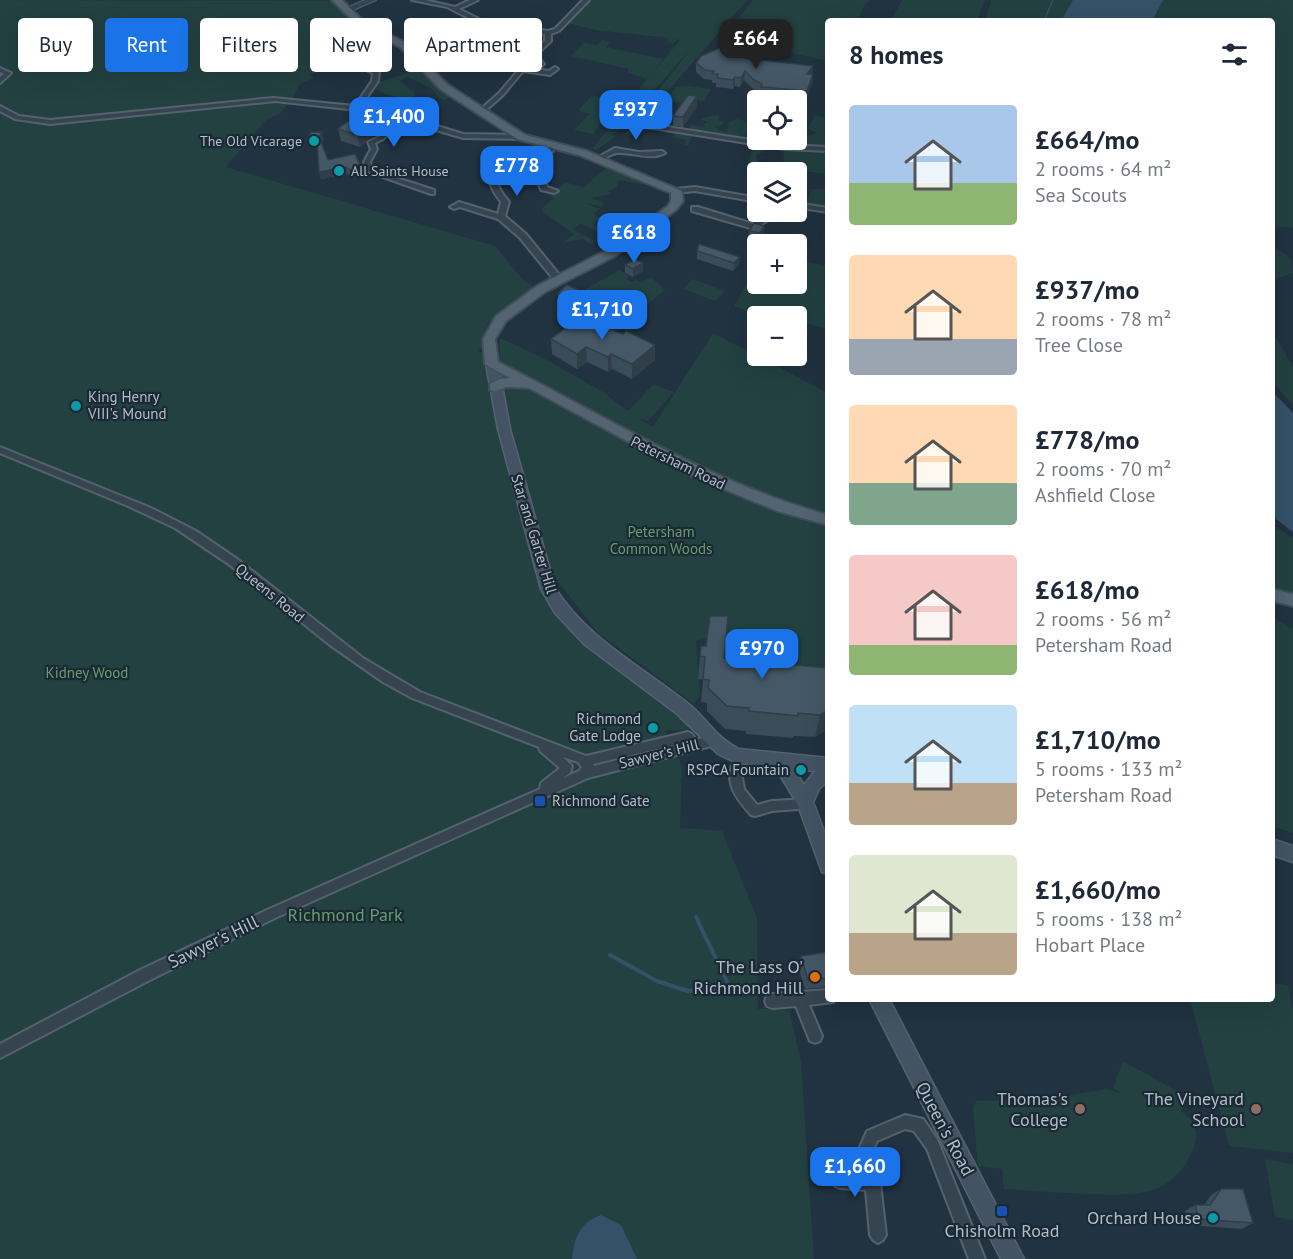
<!DOCTYPE html>
<html lang="en">
<head>
<meta charset="utf-8">
<style>
  :root { --surface:#fff; --page:#f6f6f7; --text:#1f2937; --muted:#747a83; --accent:#1a73e8 }
  body { margin:0; font-family:"PT Sans",sans-serif; background:var(--page); color:var(--text); height:100vh; display:flex; flex-direction:column; font-size:22px; white-space:nowrap }
  * { box-sizing:border-box; margin:0 }
  p { font-size:20px; color:var(--muted) }
  .icon { flex:none; width:33px; height:33px; fill:none; stroke:currentColor; stroke-width:2; stroke-linecap:round; stroke-linejoin:round }
  .map { position:relative; flex:1; overflow:hidden }
  .side { position:absolute; left:825px; top:18px; width:450px; height:984px; display:flex; flex-direction:column; background:var(--surface); border-radius:6px; box-shadow:0 6px 24px #0002 }
  .side>* { flex:none }
  .hud { position:absolute; left:18px; top:18px; width:570px; height:54px; display:flex; gap:12px }
  .controls { position:absolute; left:747px; top:90px; display:grid; gap:12px }
  .controls a { display:grid; place-items:center; width:60px; height:60px; border-radius:6px; background:var(--surface); box-shadow:0 6px 24px #0002; font-size:30px }
  .price { position:absolute; translate:-50% -51px; padding:0 14px; border-radius:12px; background:var(--accent); color:#fff; font-size:20px; line-height:39px; filter:drop-shadow(0 2px 3px #0008) }
  .price::after { content:''; position:absolute; left:50%; top:36px; width:18px; height:14px; margin-left:-9px; background:inherit; clip-path:polygon(0 0,100% 0,50% 100%) }
  .price.on { background:#222; color:#fff }
  ul { padding:0; list-style:none }
  li { display:flex; align-items:center; gap:18px; height:150px; padding:0 24px }
  li span { display:grid; place-items:center; flex:none; width:168px; height:120px; border-radius:6px; color:#555 }
  li>.icon { margin-inline-start:auto }
  span .icon { width:72px; height:72px; fill:#fffc; stroke-width:1 }
  li b { font-size:26px }
  h2 { display:flex; justify-content:space-between; align-items:center; height:72px; padding:0 24px; font-size:26px }
  .tag { padding:0 21px; border-radius:6px; background:var(--surface); box-shadow:0 6px 24px #0002; font-size:21px; line-height:54px }
  .tag.on { background:var(--accent); color:#fff }
  .map>svg:first-child { display:block }
</style>
</head>
<body>
<div class="map">
<svg width="1293" height="1259" viewBox="0 0 1293 1259">
  <rect width="100%" height="100%" fill="#213240"/>
  <path fill="#234141" d="M0 0 332 1 342 9 349 23 346 30C335 36 317 60 318 72L311 74 314 78 300 84 291 102 278 115 267 119 226 167 495 246 523 280 534 287 488 323 484 348 477 350 484 354 491 398 543 588 558 616 583 642 689 723 687 731 665 730 682 766 680 828 722 831 757 918 758 1009H789L801 1061 814 1259H0Z
    M590 0H747L629 136 624 135 690 50 616 133 609 135 617 136 596 150 592 149 647 79 628 73V69L571 56 584 43 597 45 602 40 610 42 606 47 663 59 649 77 680 40 677 39 674 44 667 42 668 38 596 30 567 23Z
    M753 0H871L865 4 857 21H828L827 61 727 38 725 36Z
    M902 0H985L976 21H891Z
    M991 0H1075L1064 21H985Z
    M1160 0H1293V227L1272 228V21H1148Z
    M419 69 434 85 450 97 445 100 439 98 432 89 408 77 400 81 415 94 413 100 388 95 375 89 376 83Z
    M688 86 711 89 704 101 691 99 687 104 666 100 676 87Z
    M591 96 619 99 593 134 574 130 589 114 578 111Z
    M714 115 719 116 718 120 723 122V125L714 126 721 131 727 130 729 122 736 119 756 123 758 129 749 128 745 135 757 136 758 140H796L816 133 808 128 815 115 828 118V174L802 171 797 178 796 172H783L784 147 771 146 756 156 759 168 781 172 753 175 748 163 756 140 706 133 702 137 692 136 688 146 684 145 686 140 672 137 676 133 692 130 689 128 690 125 706 127 703 125 707 122 700 119Z
    M608 167 661 188 619 180 617 187 608 191 611 194 592 198 605 203 601 207 583 202 600 209 593 214 601 218 593 224 606 228V231L599 232 581 224 573 229 594 241 591 244 583 239 562 243 574 234 542 211V208L553 199 551 196 565 182 583 187Z
    M812 189H828V208L806 204Z
    M1272 247C1285 253 1293 257 1293 273L1272 280Z
    M828 255V329L802 322 797 328 796 316H760L734 306 756 268 758 284H796L797 260 825 265Z
    M619 270 629 276 626 279 632 282 636 280 641 283 651 277 665 290 626 322 574 296Z
    M693 279 725 291 715 301 683 289Z
    M1272 331 1293 367V404L1272 383Z
    M713 333 828 393V493H822L828 494V649L826 650 825 691 722 682 708 638 696 641 700 695 694 704 597 632 550 571 499 384 500 338 545 359 603 392 628 411 653 384 674 392 648 421 637 417 653 427Z
    M1272 525 1293 538V596L1272 590Z
    M1272 617 1293 629V833L1272 826Z
    M1272 983 1288 985 1293 1011V1153L1229 1146 1190 999H1272Z
    M1123 1061 1186 1096 1181 1111C1196 1122 1200 1133 1193 1150 1171 1200 1133 1195 1087 1194 1059 1193 1032 1191 1004 1189L1002 1169 978 1166 973 1108 976 1101 1048 1099 1107 1089 1121 1093 1113 1088Z
    M1265 1159 1293 1164V1220L1275 1217Z"/>
  <path fill="#335169" d="M1073 0H1163L1152 21H1061Z
    M1272 391 1293 413V532L1272 516Z
    M601 1215 621 1225 637 1259H572C574 1238 580 1222 601 1215Z"/>
  <g fill="none" stroke-linecap="round" stroke-linejoin="round">
    <path stroke="#335169" stroke-width="1.5" d="M1044 21 1053 0"/>
    <path stroke="#335169" stroke-width="4" d="M696 917 730 988
      M610 955 657 981 688 991 744 988"/>
    <defs>
      <path id="minor" d="M412 0H425L455 7 470 0H478L459 9 485 22 548 31 555 29 583 0H589L559 31 551 34V41L536 55 544 64 539 68 537 67 538 64 530 55 545 41V34L502 28 480 48H476V46L496 27 482 25 447 7Z
        M529 58 532 60 526 68 549 71 555 67 558 69 550 75 523 71 503 95 484 112H480V110L499 93Z
        M0 68 11 73 0 83V77L4 74 0 72Z
        M371 69 379 71 378 81 361 106 377 108 404 115 405 116 463 134 521 135 524 137 521 139 463 138 402 120 383 139 375 143 377 149 370 162 372 170 434 190V194H431L366 171 364 162 371 149 368 142 379 137 396 118 376 112 275 101 50 124 15 119 0 111V106L19 116 50 120 273 98 355 106 372 81 373 73 368 71Z
        M642 123 784 145 828 147V151L784 149 640 126 639 125Z
        M553 144 556 146 540 168 547 187 558 191 554 193 541 190 533 168 551 145Z
        M615 148 639 152 662 151 665 153C651 161 633 152 618 153 612 153 606 158 600 160L595 159Z
        M496 166 499 168C493 183 500 190 509 202L505 216 526 234 561 277V281H555L520 238 498 219 460 207 454 209 450 207 459 202 498 214 501 202C492 190 486 182 494 167Z
        M695 187 758 198V202L695 191 676 193 672 191 676 189Z
        M796 203 828 208V212L796 207Z
        M692 207H698L753 224 764 216 766 212H773L770 219 754 229 692 211Z
        M0 447 151 508 196 531 237 559 363 658 420 692 586 756 688 732 692 734 694 737 692 740 688 742 593 764 594 766 711 736 715 738 717 741 715 744 711 746 588 778 275 918 150 980 0 1058V1044L140 970 267 910 540 789 541 783 560 768 540 751 539 747 412 698 383 682 330 645 230 565 175 528 128 506 0 453ZM563 757 578 762 582 767 579 771 563 778 570 773 572 766Z
        M736 765 740 766 744 789 757 805 772 801 806 799 810 800 812 804 810 808 772 811 755 816 751 815C739 801 725 786 732 766Z
        M828 990V999H834L833 1002 809 1005 822 1036 820 1041 815 1043 810 1041 796 1006 772 1008 767 1006 765 1001 767 996 772 994Z
        M905 1115 923 1119 937 1139 985 1259H969L927 1149 914 1131 905 1129 877 1141 870 1156 880 1183 886 1235 883 1240 878 1243 873 1240 870 1235 866 1190 840 1188 835 1186 833 1181 835 1176 840 1174 863 1175 856 1156 867 1131Z"/>
      <path id="tertiary" d="M365 0H376L351 11 344 9Z"/>
      <path id="secondary" d="M492 360 498 364 510 429 555 588C589 641 643 667 691 706 707 720 719 740 739 749L828 758V780L819 789 813 802 828 842V874L822 872 798 805 775 767 737 763 718 754 676 713 584 644 555 613 541 589 498 429 486 364ZM794 769 815 771 804 785Z
        M1272 839 1293 846V862L1272 855Z
        M869 999H889L1024 1259H1001Z"/>
      <path id="primary" d="M332 0H342L364 22 406 43 448 85 525 135 587 151 682 191 683 201 676 210 615 256 545 292 506 321 495 339 498 362C607 417 709 482 828 515V525L777 511 692 476 529 388 507 387 495 391 490 390V384L500 379 510 378 485 364 483 339 496 316 537 286 607 250 668 206 671 201V193L579 155 517 139 440 89 400 47 358 26Z
        M1272 589 1293 594V606L1272 601Z"/>
    </defs>
    <use href="#minor" stroke="#54626e" stroke-width="4"/>
    <use href="#tertiary" stroke="#54626e" stroke-width="2"/>
    <use href="#secondary" stroke="#54626e" stroke-width="3"/>
    <use href="#primary" stroke="#3f4d59" stroke-width="4"/>
    <use href="#minor" fill="#364450" fill-rule="evenodd"/>
    <use href="#tertiary" fill="#364450" fill-rule="evenodd"/>
    <use href="#secondary" fill="#435363" fill-rule="evenodd"/>
    <use href="#primary" fill="#536370" fill-rule="evenodd"/>
  </g>
  <path fill="#3b4c59" d="M748 51 747 59 813 74 812 84 806 100 760 96V92L753 89 744 80 740 87 735 86 733 89 716 87V83H712V80L704 79 696 72V63Z
    M697 106 683 127 673 126V116Z
    M360 124 384 126 360 147 341 141 338 129Z
    M307 139H324L321 143 328 160 361 172 355 173 353 178 348 174 321 179 319 172 317 146H308Z
    M764 226V234L759 241 748 239 749 231Z
    M699 244 739 265 733 271 697 259V251Z
    M643 263V271L633 277 625 273V265Z
    M579 290 580 298 572 304 558 301V293Z
    M551 339 655 360 632 379 612 369 608 372 587 362 577 369 552 354Z
    M828 639V729L815 737 794 736 793 738 746 734V731L725 729 707 711V703L701 702 703 680 698 679 700 656 825 668 826 649Z
    M828 952V987L805 989 798 966 801 956Z
    M1221 1189 1253 1223 1242 1229 1189 1225 1185 1211 1195 1205H1204L1211 1195Z"/>
  <path fill="#303e48" d="M813 66 812 75 807 74Z
    M745 71 744 80 740 87 741 78Z
    M813 74 812 84 806 100 807 91Z
    M735 77V86L733 89V80Z
    M697 96V106L683 127V117Z
    M381 114 384 126 360 147 357 135Z
    M322 132 324 139 321 144 319 137Z
    M360 165 361 172 355 173 353 178 351 171 354 166Z
    M346 167 348 174 321 179 319 172Z
    M764 226V234L759 241 760 233Z
    M740 257 739 265 733 271 734 263Z
    M643 263V271L633 277V269Z
    M579 290 580 298 572 304V296Z
    M655 345V360L632 379V364Z
    M586 347 587 362 577 369V354Z
    M611 354 612 369 608 372V357Z
    M828 710V729L815 737 820 715Z"/>
  <path fill="#455867" stroke="#303e48" stroke-width="1.5" d="M722 47 748 51 744 58 813 66 807 74H813L807 91 761 87 762 84 754 80 745 71 741 78 735 77 733 80 717 78 718 74H712L714 71 705 70 696 63 701 56Z
    M688 95 697 96 683 117 673 116Z
    M371 112 381 114 357 135 338 129 348 121 360 124Z
    M311 132H322L319 137 328 160 355 154 360 165 354 166 351 171 346 167 319 172 317 139H307Z
    M754 223 764 226 760 233 749 231Z
    M699 244 740 257 734 263 697 251Z
    M635 259 643 263 633 269 625 265Z
    M567 285 579 290 572 296 558 293Z
    M580 317 623 334 626 331 655 345 632 364 611 354 608 357 586 347 577 354 551 339Z
    M710 616H728L724 658 828 668V710L820 715 798 713V716L749 711V708L727 706 708 688 709 680 703 679 705 657 700 656 701 646H706Z
    M828 952V978L808 980 801 956Z
    M1221 1189H1243L1253 1223 1199 1219 1195 1205H1210Z"/>
  <g fill="#0f9aa8" stroke="#1b2935" stroke-width="2">
    <circle cx="314" cy="141" r="6"/>
    <circle cx="339" cy="171" r="6"/>
    <circle cx="76" cy="406" r="6"/>
    <circle cx="653" cy="728" r="6"/>
    <circle cx="801" cy="770" r="6"/>
    <circle cx="1213" cy="1218" r="6"/>
  </g>
  <g fill="#1a4fb4" stroke="#1b2935" stroke-width="2">
    <rect x="534" y="795" width="12" height="12" rx="3"/>
    <rect x="996" y="1205" width="12" height="12" rx="3"/>
  </g>
  <circle fill="#e8710a" stroke="#1b2935" stroke-width="2" cx="815" cy="977" r="6"/>
  <g fill="#8d6e63" stroke="#1b2935" stroke-width="2">
    <circle cx="1080" cy="1109" r="6"/>
    <circle cx="1256" cy="1109" r="6"/>
  </g>
  <g text-anchor="middle" stroke-width="4.5" stroke-linejoin="round" paint-order="stroke">
    <g font-size="14" fill="#b2bfcb" stroke="#1b2935" text-anchor="end">
      <text x="302" y="146">The Old Vicarage</text>
      <text x="351" y="176" text-anchor="start">All Saints House</text>
    </g>
    <g font-size="15" fill="#b2bfcb" stroke="#1b2935" text-anchor="start">
      <text x="88" y="402">King Henry<tspan x="88" dy="17">VIII's Mound</tspan></text>
      <text x="641" y="724" text-anchor="end">Richmond<tspan x="641" dy="17">Gate Lodge</tspan></text>
      <text x="789" y="775" text-anchor="end">RSPCA Fountain</text>
      <text x="552" y="806">Richmond Gate</text>
    </g>
    <g font-size="15" fill="#b2bfcb" stroke="#1b2935">
      <text transform="translate(678 463) rotate(26)" y="5">Petersham Road</text>
      <text transform="translate(534 534) rotate(73)" y="5">Star and Garter Hill</text>
      <text transform="translate(270 593) rotate(39)" y="5">Queens Road</text>
      <text transform="translate(659 754) rotate(-14)" y="5">Sawyer's Hill</text>
    </g>
    <g font-size="15" fill="#669e6c" stroke="#1b2935">
      <text x="661" y="537">Petersham<tspan x="661" dy="17">Common Woods</tspan></text>
      <text x="87" y="678">Kidney Wood</text>
    </g>
    <g font-size="18" fill="#669e6c" stroke="#1b2935">
      <text x="345" y="921">Richmond Park</text>
    </g>
    <g font-size="18" fill="#b2bfcb" stroke="#1b2935">
      <text transform="translate(213 942) rotate(-26)" y="6">Sawyer's Hill</text>
      <text transform="translate(945 1129) rotate(62)" y="6">Queen's Road</text>
    </g>
    <g font-size="18" fill="#b2bfcb" stroke="#1b2935" text-anchor="end">
      <text x="803" y="973">The Lass O'<tspan x="803" dy="21">Richmond Hill</tspan></text>
      <text x="1068" y="1105">Thomas's<tspan x="1068" dy="21">College</tspan></text>
      <text x="1244" y="1105">The Vineyard<tspan x="1244" dy="21">School</tspan></text>
      <text x="1201" y="1224">Orchard House</text>
      <text x="1002" y="1237" text-anchor="middle">Chisholm Road</text>
    </g>
  </g>
</svg>
<div class="controls">
<a><svg class="icon" aria-label="locate" viewBox="0 0 24 24"><circle cx="12" cy="12" r="6"/><path d="M12 2v4M12 18v4M2 12h4M18 12h4"/></svg></a>
<a><svg class="icon" aria-label="layers" viewBox="0 0 24 24"><path d="M12 4l9 5-9 5-9-5zM3 14l9 5 9-5"/></svg></a>
<a>+</a>
<a>−</a>
</div>
<b class="price on" style="left:756px;top:70px">£664</b>
<b class="price" style="left:636px;top:141px">£937</b>
<b class="price" style="left:394px;top:148px">£1,400</b>
<b class="price" style="left:517px;top:197px">£778</b>
<b class="price" style="left:634px;top:264px">£618</b>
<b class="price" style="left:602px;top:341px">£1,710</b>
<b class="price" style="left:762px;top:680px">£970</b>
<b class="price" style="left:855px;top:1198px">£1,660</b>
<div class="hud">
<a class="tag">Buy</a>
<a class="tag on">Rent</a>
<a class="tag">Filters</a>
<a class="tag">New</a>
<a class="tag">Apartment</a>
</div>
<section class="side">
<h2>8 homes<svg class="icon" aria-label="filters" viewBox="0 0 24 24"><path d="M4 7h16M4 17h16"/><circle cx="9" cy="7" r="2"/><circle cx="15" cy="17" r="2"/></svg></h2>
<ul>
<li><span style="background:linear-gradient(#a9c7e8 65%,#8fb573 0)"><svg class="icon" aria-label="home" viewBox="0 0 24 24"><path d="M3 11l9-7 9 7M6 9v11h12V9"/></svg></span><div><b>£664/mo</b><p>2 rooms · 64 m²</p><p>Sea Scouts</p></div></li>
<li><span style="background:linear-gradient(#ffd9b3 70%,#9aa5b1 0)"><svg class="icon" aria-label="home" viewBox="0 0 24 24"><path d="M3 11l9-7 9 7M6 9v11h12V9"/></svg></span><div><b>£937/mo</b><p>2 rooms · 78 m²</p><p>Tree Close</p></div></li>
<li><span style="background:linear-gradient(#ffd9b3 65%,#7fa58c 0)"><svg class="icon" aria-label="home" viewBox="0 0 24 24"><path d="M3 11l9-7 9 7M6 9v11h12V9"/></svg></span><div><b>£778/mo</b><p>2 rooms · 70 m²</p><p>Ashfield Close</p></div></li>
<li><span style="background:linear-gradient(#f6c9c9 75%,#8fb573 0)"><svg class="icon" aria-label="home" viewBox="0 0 24 24"><path d="M3 11l9-7 9 7M6 9v11h12V9"/></svg></span><div><b>£618/mo</b><p>2 rooms · 56 m²</p><p>Petersham Road</p></div></li>
<li><span style="background:linear-gradient(#bfe0f5 65%,#b9a48a 0)"><svg class="icon" aria-label="home" viewBox="0 0 24 24"><path d="M3 11l9-7 9 7M6 9v11h12V9"/></svg></span><div><b>£1,710/mo</b><p>5 rooms · 133 m²</p><p>Petersham Road</p></div></li>
<li><span style="background:linear-gradient(#dfe7d0 65%,#b9a48a 0)"><svg class="icon" aria-label="home" viewBox="0 0 24 24"><path d="M3 11l9-7 9 7M6 9v11h12V9"/></svg></span><div><b>£1,660/mo</b><p>5 rooms · 138 m²</p><p>Hobart Place</p></div></li>
</ul>
</section>
</div>
</body>
</html>
